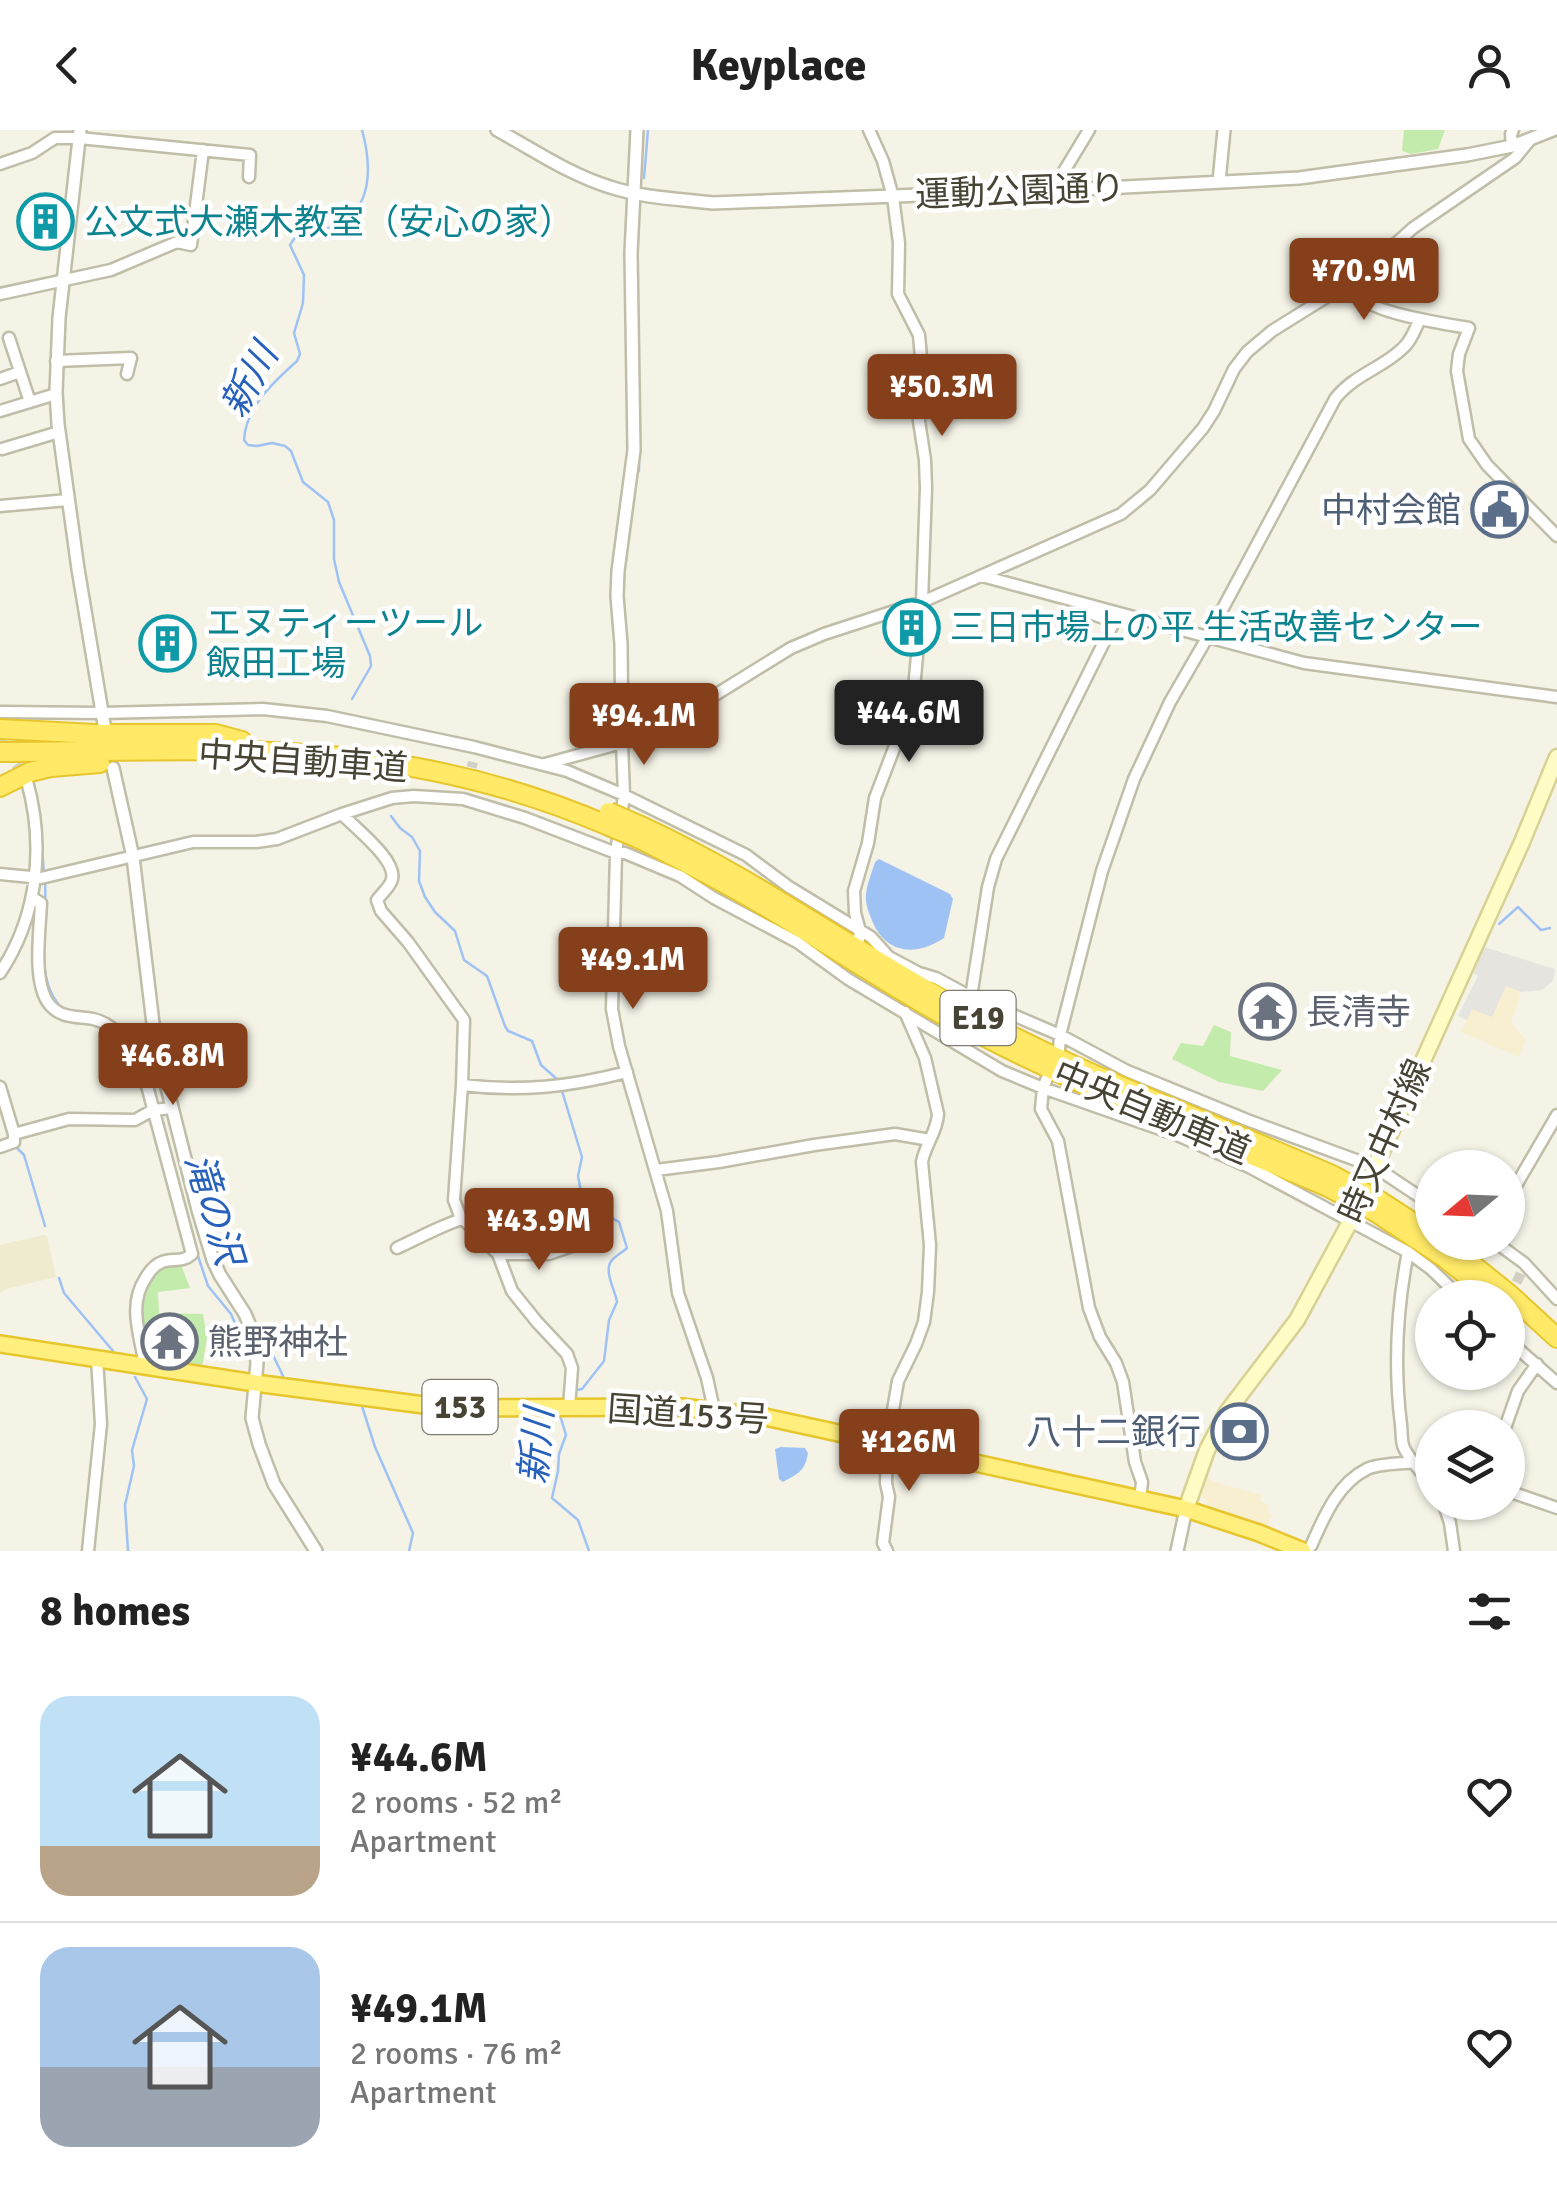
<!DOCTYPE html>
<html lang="en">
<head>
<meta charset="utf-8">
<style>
  :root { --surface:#fff; --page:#f2f2f2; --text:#222; --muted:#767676; --line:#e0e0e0; --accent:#853f1b }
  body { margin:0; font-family:Signika,"Noto Sans JP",sans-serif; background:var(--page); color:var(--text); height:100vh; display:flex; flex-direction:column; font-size:38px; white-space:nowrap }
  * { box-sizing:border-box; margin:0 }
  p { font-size:32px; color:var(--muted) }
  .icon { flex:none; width:55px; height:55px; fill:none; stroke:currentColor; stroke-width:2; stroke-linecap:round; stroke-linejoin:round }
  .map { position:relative; height:1421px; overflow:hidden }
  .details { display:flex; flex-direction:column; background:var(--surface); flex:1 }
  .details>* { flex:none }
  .needle { width:65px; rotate:251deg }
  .controls { position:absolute; left:1415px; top:1020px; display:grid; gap:20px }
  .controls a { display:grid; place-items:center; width:110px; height:110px; border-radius:50%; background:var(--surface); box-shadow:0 2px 8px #0004; font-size:50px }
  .price { position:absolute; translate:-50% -85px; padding:0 22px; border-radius:10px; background:var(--accent); color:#fff; font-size:32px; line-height:65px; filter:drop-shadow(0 2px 5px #0008) }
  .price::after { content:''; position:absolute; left:50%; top:60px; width:30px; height:22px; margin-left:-15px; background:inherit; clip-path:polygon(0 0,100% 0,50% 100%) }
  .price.current { background:#222; color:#fff }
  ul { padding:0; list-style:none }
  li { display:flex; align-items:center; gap:30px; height:250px; padding:0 40px }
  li+li { border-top:2px solid var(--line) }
  li span { display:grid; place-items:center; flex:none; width:280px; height:200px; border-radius:30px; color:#555 }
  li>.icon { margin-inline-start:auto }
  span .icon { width:120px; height:120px; fill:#fffc; stroke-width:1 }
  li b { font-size:42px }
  h2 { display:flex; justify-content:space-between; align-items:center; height:120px; padding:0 40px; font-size:42px }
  header { display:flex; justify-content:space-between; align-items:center; height:130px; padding:0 40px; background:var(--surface); font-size:45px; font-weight:800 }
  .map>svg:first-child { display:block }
</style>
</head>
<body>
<header><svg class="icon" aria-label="back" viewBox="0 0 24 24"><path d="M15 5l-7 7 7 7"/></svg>Keyplace<svg class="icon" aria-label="person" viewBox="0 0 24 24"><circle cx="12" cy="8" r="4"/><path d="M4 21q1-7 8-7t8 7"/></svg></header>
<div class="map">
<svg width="1557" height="1421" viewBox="0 0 1557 1421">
  <rect width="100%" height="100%" fill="#f4f3e6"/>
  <path fill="#f8eed0" d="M1506 855 1521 862 1511 893 1526 910 1519 927 1461 902 1472 879Z
    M1207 1343 1211 1351 1261 1365 1260 1371 1269 1375 1267 1382 1272 1385 1268 1396 1208 1376 1201 1362Z"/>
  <path fill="#eeebcf" d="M43 1105 47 1106 56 1147 6 1159 0 1163V1115Z"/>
  <path fill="#c3ebac" d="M1404 0H1445L1438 19 1411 24 1402 21Z
    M1214 895 1231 902 1230 926 1282 940 1263 961 1219 952 1172 929 1181 913 1203 916Z
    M181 1135 190 1158 158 1162 159 1183 203 1184 207 1208 202 1237 149 1229 145 1219 139 1166 155 1138Z"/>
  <path fill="#e5e4df" d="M1484 817 1555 839 1553 851 1542 860 1521 862 1506 856 1492 887 1472 879 1467 890 1458 886 1478 846 1471 841Z"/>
  <path fill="#9fc2f5" d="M879 729 950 764 953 769 944 808C914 828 884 823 871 788 868 781 865 771 866 764 867 754 872 742 875 732Z
    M781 1317 805 1318 808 1323C805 1342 797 1344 783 1352L779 1349 775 1319Z"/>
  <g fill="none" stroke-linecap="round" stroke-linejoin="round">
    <path stroke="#9fc2f5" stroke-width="2.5" d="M644 48 648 0
      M636 342 639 341V312
      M352 569 371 536 370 526 339 452 334 429V390L328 372 303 352 291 321 285 316 272 313 257 316 248 315 244 310C246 276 274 252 297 231L300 224 294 203 303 173 304 145 290 115 294 109C310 103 333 99 346 90 374 69 370 29 362 0
      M391 686 400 698 412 707 420 721 419 751 425 767 435 782 455 801 464 830 487 846 505 896 508 901 532 911 541 935 558 950
      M41 703 44 745
      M45 753C48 791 32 851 63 879
      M1499 794 1518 777 1541 800 1550 798
      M85 883 98 885 110 891
      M134 914 146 932 158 976
      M562 961 582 1027 578 1046 587 1093 593 1096 614 1089 619 1092 627 1118C623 1122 617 1125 613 1129 602 1139 615 1159 617 1172L609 1190 604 1231 582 1259 577 1260
      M160 983 165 1005
      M12 1018H17L24 1025 45 1096
      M1506 1112 1520 1124
      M197 1123 208 1156 231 1184 244 1214
      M59 1148 64 1163 113 1221
      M270 1219 284 1248 359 1261
      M361 1273 375 1317 413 1403 409 1421
      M560 1285 566 1305 559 1324 558 1341 552 1368 578 1390 589 1421
      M128 1421 125 1375 134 1336 132 1320 147 1269 135 1247"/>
    <path stroke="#d2d0c3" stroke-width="10" stroke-dasharray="10 5" stroke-linecap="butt" d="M0 609 24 646
      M468 652 473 632
      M1510 1166 1521 1143"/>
    <defs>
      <path id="minor" d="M1512 16 1511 4 1513 0
        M0 34 32 23 55 8H79L250 25 249 47
        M1052 61 1089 0
        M1360 146C1361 154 1362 164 1366 170 1376 183 1450 195 1469 198L1459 224 1457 241 1469 309 1487 335 1557 406
        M0 164 111 140 177 112 191 115 203 20
        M9 208 30 272
        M56 231 131 228 127 244
        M0 249 20 242
        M0 281 56 264
        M2 319 59 302
        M0 376 68 370
        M982 446 1304 533 1557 567
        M0 582 101 583 263 579 327 586 474 617 567 641 624 665 746 725 789 757 871 807 889 827 919 843 936 848 971 867 1060 905 1127 941 1247 990 1375 1037 1432 1075
        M622 613 624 665 616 723 612 879 619 916 667 1081 678 1163 707 1248 714 1280
        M545 634 640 608 657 601 791 518 824 504 922 472 1121 384 1150 360 1203 298 1214 281 1234 239 1247 222 1272 201 1360 146 1413 98 1515 28 1529 11
        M342 684C355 698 397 730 392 749 391 756 382 763 377 770L381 781 408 812 464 890 462 955 454 1070 460 1086 498 1124 512 1161 537 1192 567 1224 572 1238 569 1277
        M0 744 41 748 193 712H256L277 709 342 684 392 668 414 666 463 669 525 688 616 723H625L680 746 714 768 797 812 848 849 1002 941 1043 958 1177 1005 1251 1038 1408 1122 1431 1139 1461 1168
        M33 768 41 773C40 799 32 852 49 874 61 889 77 886 93 889 114 893 134 919 142 937L192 1124C182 1133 173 1128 162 1132 154 1135 149 1142 145 1149 128 1175 140 1206 145 1235
        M858 814 860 801 855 783 854 761 868 713 875 668 913 569 922 472 926 358 925 330 919 291 921 228 919 205 898 164 899 113 893 67 883 31 869 0
        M0 843C38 786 45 716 27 651
        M971 867 988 757 996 729 1114 492 1090 483
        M1059 920 1060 905 1102 741 1134 649 1170 572 1207 508 1335 269C1353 245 1383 238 1403 218 1412 210 1415 199 1420 189
        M1048 946 1043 958 1041 979 1058 1011 1089 1178 1100 1207 1116 1233 1123 1252 1135 1332 1142 1352 1141 1361
        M462 955C521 962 569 957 627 942
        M0 957 14 1004V1012L0 1017
        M14 1004 69 989 135 990 153 980 172 978
        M656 1040 719 1032 814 1015 895 1004 930 1010
        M1508 1069 1557 985
        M1495 1112 1524 1133 1557 1169
        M397 1118C438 1099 489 1067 535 1091L534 1123
        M1408 1122C1397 1177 1394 1238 1401 1295 1402 1302 1401 1312 1404 1318 1410 1331 1424 1344 1432 1356
        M498 1124H549L572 1116
        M1508 1210 1557 1253
        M1505 1298 1518 1261 1537 1234
        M1508 1361 1557 1378
        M1443 1372 1450 1393 1454 1421
        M1311 1416C1324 1387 1337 1354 1367 1339 1380 1333 1401 1334 1415 1332
        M88 1421 101 1294 97 1228
        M887 1421 883 1413 889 1367 886 1353 887 1315 898 1251 916 1214 924 1192 928 1162 930 1115 922 1032C925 1015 937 1002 938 984L925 928 905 882"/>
      <path id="tertiary" d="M80 0 59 188 56 262 58 294 78 439 105 600
        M497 0C534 20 570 45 610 57 643 68 679 69 713 73L1105 58 1299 48 1467 25 1512 16 1553 0
        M1219 51 1224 0
        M622 613 621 514 617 466 618 441 634 320 631 123 637 0
        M113 638 133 727 155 910 198 1080 213 1130 220 1145 245 1184 255 1208 257 1233 252 1288 259 1314 274 1354 316 1421
        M1177 1421 1186 1379"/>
      <path id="secondary" d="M1186 1379 1207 1320 1227 1282 1297 1190 1351 1090 1522 712 1557 627"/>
      <path id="trunk" d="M0 1214 255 1253 424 1275 463 1278 682 1277 765 1287 1186 1379 1259 1403 1303 1421"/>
      <path id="motorway" d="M0 599 95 604H216L242 611
        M0 622C114 622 238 615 351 628 439 638 528 661 609 696
        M0 657 30 642 51 637 100 633
        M641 696C754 748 855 822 964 881 1082 946 1209 991 1332 1045
        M642 710C691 735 741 761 788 790 838 821 887 853 938 882 1062 951 1196 1001 1326 1056
        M1380 1071 1432 1105
        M1374 1081 1442 1126 1496 1168
        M1444 1112 1508 1163 1557 1208"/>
    </defs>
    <use href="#minor" stroke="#c0bda8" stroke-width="15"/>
    <use href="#tertiary" stroke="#c0bda8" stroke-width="16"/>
    <use href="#secondary" stroke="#d7d293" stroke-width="19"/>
    <use href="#trunk" stroke="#e7c62d" stroke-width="20"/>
    <use href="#motorway" stroke="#e7c62d" stroke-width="22"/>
    <use href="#minor" stroke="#fff" stroke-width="10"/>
    <use href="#tertiary" stroke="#fff" stroke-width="11"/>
    <use href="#secondary" stroke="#fffcc6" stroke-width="14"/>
    <use href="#trunk" stroke="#ffef7e" stroke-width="15"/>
    <use href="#motorway" stroke="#ffe967" stroke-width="18"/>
    <defs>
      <path id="motorway-bridge" d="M609 682 641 696
        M609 696 642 710
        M1332 1045 1380 1071
        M1326 1056 1374 1081"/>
    </defs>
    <use href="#motorway-bridge" stroke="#e7c62d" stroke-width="22" stroke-linecap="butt"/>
    <use href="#motorway-bridge" stroke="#ffe967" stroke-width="18"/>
  </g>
  <defs>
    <symbol id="building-ring" viewBox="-11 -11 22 22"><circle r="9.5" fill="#fff" stroke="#0f9aa8" stroke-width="1.5"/><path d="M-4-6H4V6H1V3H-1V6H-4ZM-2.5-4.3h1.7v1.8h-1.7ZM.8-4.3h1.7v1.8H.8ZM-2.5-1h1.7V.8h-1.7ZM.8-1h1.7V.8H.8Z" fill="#0f9aa8"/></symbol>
    <symbol id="civic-ring" viewBox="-11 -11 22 22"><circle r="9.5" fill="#fff" stroke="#5c6f8a" stroke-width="1.5"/><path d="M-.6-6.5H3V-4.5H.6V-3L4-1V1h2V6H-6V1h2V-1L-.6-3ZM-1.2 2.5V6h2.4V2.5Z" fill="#5c6f8a"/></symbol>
    <symbol id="temple-ring" viewBox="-11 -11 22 22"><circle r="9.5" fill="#fff" stroke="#6b7280" stroke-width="1.5"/><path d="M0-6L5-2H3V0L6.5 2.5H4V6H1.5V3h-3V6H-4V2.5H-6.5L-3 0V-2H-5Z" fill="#6b7280"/></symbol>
    <symbol id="bank-ring" viewBox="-11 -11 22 22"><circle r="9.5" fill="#fff" stroke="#5c6f8a" stroke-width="1.5"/><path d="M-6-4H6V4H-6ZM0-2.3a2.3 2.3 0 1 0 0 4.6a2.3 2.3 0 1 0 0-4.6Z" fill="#5c6f8a"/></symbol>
  </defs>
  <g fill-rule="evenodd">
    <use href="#building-ring" x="14" y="60" width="63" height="63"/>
    <use href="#civic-ring" x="1468" y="348" width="63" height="63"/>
    <use href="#building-ring" x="880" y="466" width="63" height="63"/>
    <use href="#building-ring" x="136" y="482" width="63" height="63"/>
    <use href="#temple-ring" x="1236" y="850" width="63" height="63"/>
    <use href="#temple-ring" x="138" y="1180" width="63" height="63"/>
    <use href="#bank-ring" x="1208" y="1270" width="63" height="63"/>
  </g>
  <g text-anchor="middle" stroke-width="9" stroke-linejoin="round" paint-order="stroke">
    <g fill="#fff" stroke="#7f7c72" stroke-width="2.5">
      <rect x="940.5" y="861" width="75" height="54" rx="8"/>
      <rect x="422.5" y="1250" width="75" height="54" rx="8"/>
    </g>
    <g font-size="32" font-weight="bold" fill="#484435">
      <text x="978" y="899">E19</text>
      <text x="460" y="1288">153</text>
    </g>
    <g font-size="35" fill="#484435" stroke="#fff">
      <text transform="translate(1020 61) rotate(-2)" y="12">運動公園通り</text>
      <text transform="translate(303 631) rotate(4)" y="12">中央自動車道</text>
      <text transform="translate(1152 982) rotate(23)" y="12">中央自動車道</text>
      <text transform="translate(1385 1011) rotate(-66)" y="12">時又中村線</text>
      <text transform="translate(688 1284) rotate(4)" y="12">国道153号</text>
    </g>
    <g font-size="35" fill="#0d838f" stroke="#fff" text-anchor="start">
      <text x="84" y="104">公文式大瀬木教室（安心の家）</text>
      <text x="206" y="505">エヌティーツール<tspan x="206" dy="40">飯田工場</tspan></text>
      <text x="950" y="509">三日市場上の平 生活改善センター</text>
    </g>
    <g font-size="35" fill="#4e5e75" stroke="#fff" text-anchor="end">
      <text x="1461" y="392">中村会館</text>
      <text x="1201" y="1314">八十二銀行</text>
    </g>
    <g font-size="35" fill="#5b616d" stroke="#fff" text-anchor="start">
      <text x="1306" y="894">長清寺</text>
      <text x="208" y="1224">熊野神社</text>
    </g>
    <g font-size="38" font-style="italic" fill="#2761bb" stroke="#fff">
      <text transform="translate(249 250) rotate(-61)" y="13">新川</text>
      <text transform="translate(214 1079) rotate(73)" y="13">滝の沢</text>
      <text transform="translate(536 1316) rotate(-85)" y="13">新川</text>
    </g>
  </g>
</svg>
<div class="controls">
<a><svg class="needle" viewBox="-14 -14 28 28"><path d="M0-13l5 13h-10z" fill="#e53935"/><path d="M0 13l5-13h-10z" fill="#767676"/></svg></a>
<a><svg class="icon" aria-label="locate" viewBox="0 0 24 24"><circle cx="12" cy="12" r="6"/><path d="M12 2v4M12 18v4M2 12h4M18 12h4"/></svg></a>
<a><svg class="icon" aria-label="layers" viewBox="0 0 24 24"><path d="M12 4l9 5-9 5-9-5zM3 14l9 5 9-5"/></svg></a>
</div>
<b class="price" style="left:1364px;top:193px">¥70.9M</b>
<b class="price" style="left:942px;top:309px">¥50.3M</b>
<b class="price current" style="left:909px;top:635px">¥44.6M</b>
<b class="price" style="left:644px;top:638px">¥94.1M</b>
<b class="price" style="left:633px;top:882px">¥49.1M</b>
<b class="price" style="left:173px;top:978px">¥46.8M</b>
<b class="price" style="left:539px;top:1143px">¥43.9M</b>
<b class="price" style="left:909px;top:1364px">¥126M</b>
</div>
<section class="details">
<h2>8 homes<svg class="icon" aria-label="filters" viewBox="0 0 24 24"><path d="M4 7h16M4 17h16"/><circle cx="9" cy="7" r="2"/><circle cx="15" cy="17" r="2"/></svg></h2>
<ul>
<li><span style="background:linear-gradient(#bfe0f5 75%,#b9a48a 0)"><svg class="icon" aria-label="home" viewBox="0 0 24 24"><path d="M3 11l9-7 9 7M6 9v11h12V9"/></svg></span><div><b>¥44.6M</b><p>2 rooms · 52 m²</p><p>Apartment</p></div><svg class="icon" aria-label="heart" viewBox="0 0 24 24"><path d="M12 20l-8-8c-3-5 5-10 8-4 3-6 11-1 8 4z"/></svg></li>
<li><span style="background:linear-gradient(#a9c7e8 60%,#9aa5b1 0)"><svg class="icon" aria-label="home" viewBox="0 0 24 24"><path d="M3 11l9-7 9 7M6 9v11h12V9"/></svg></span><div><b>¥49.1M</b><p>2 rooms · 76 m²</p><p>Apartment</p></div><svg class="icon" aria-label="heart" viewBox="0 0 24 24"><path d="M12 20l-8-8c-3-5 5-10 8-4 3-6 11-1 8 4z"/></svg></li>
</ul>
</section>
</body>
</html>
